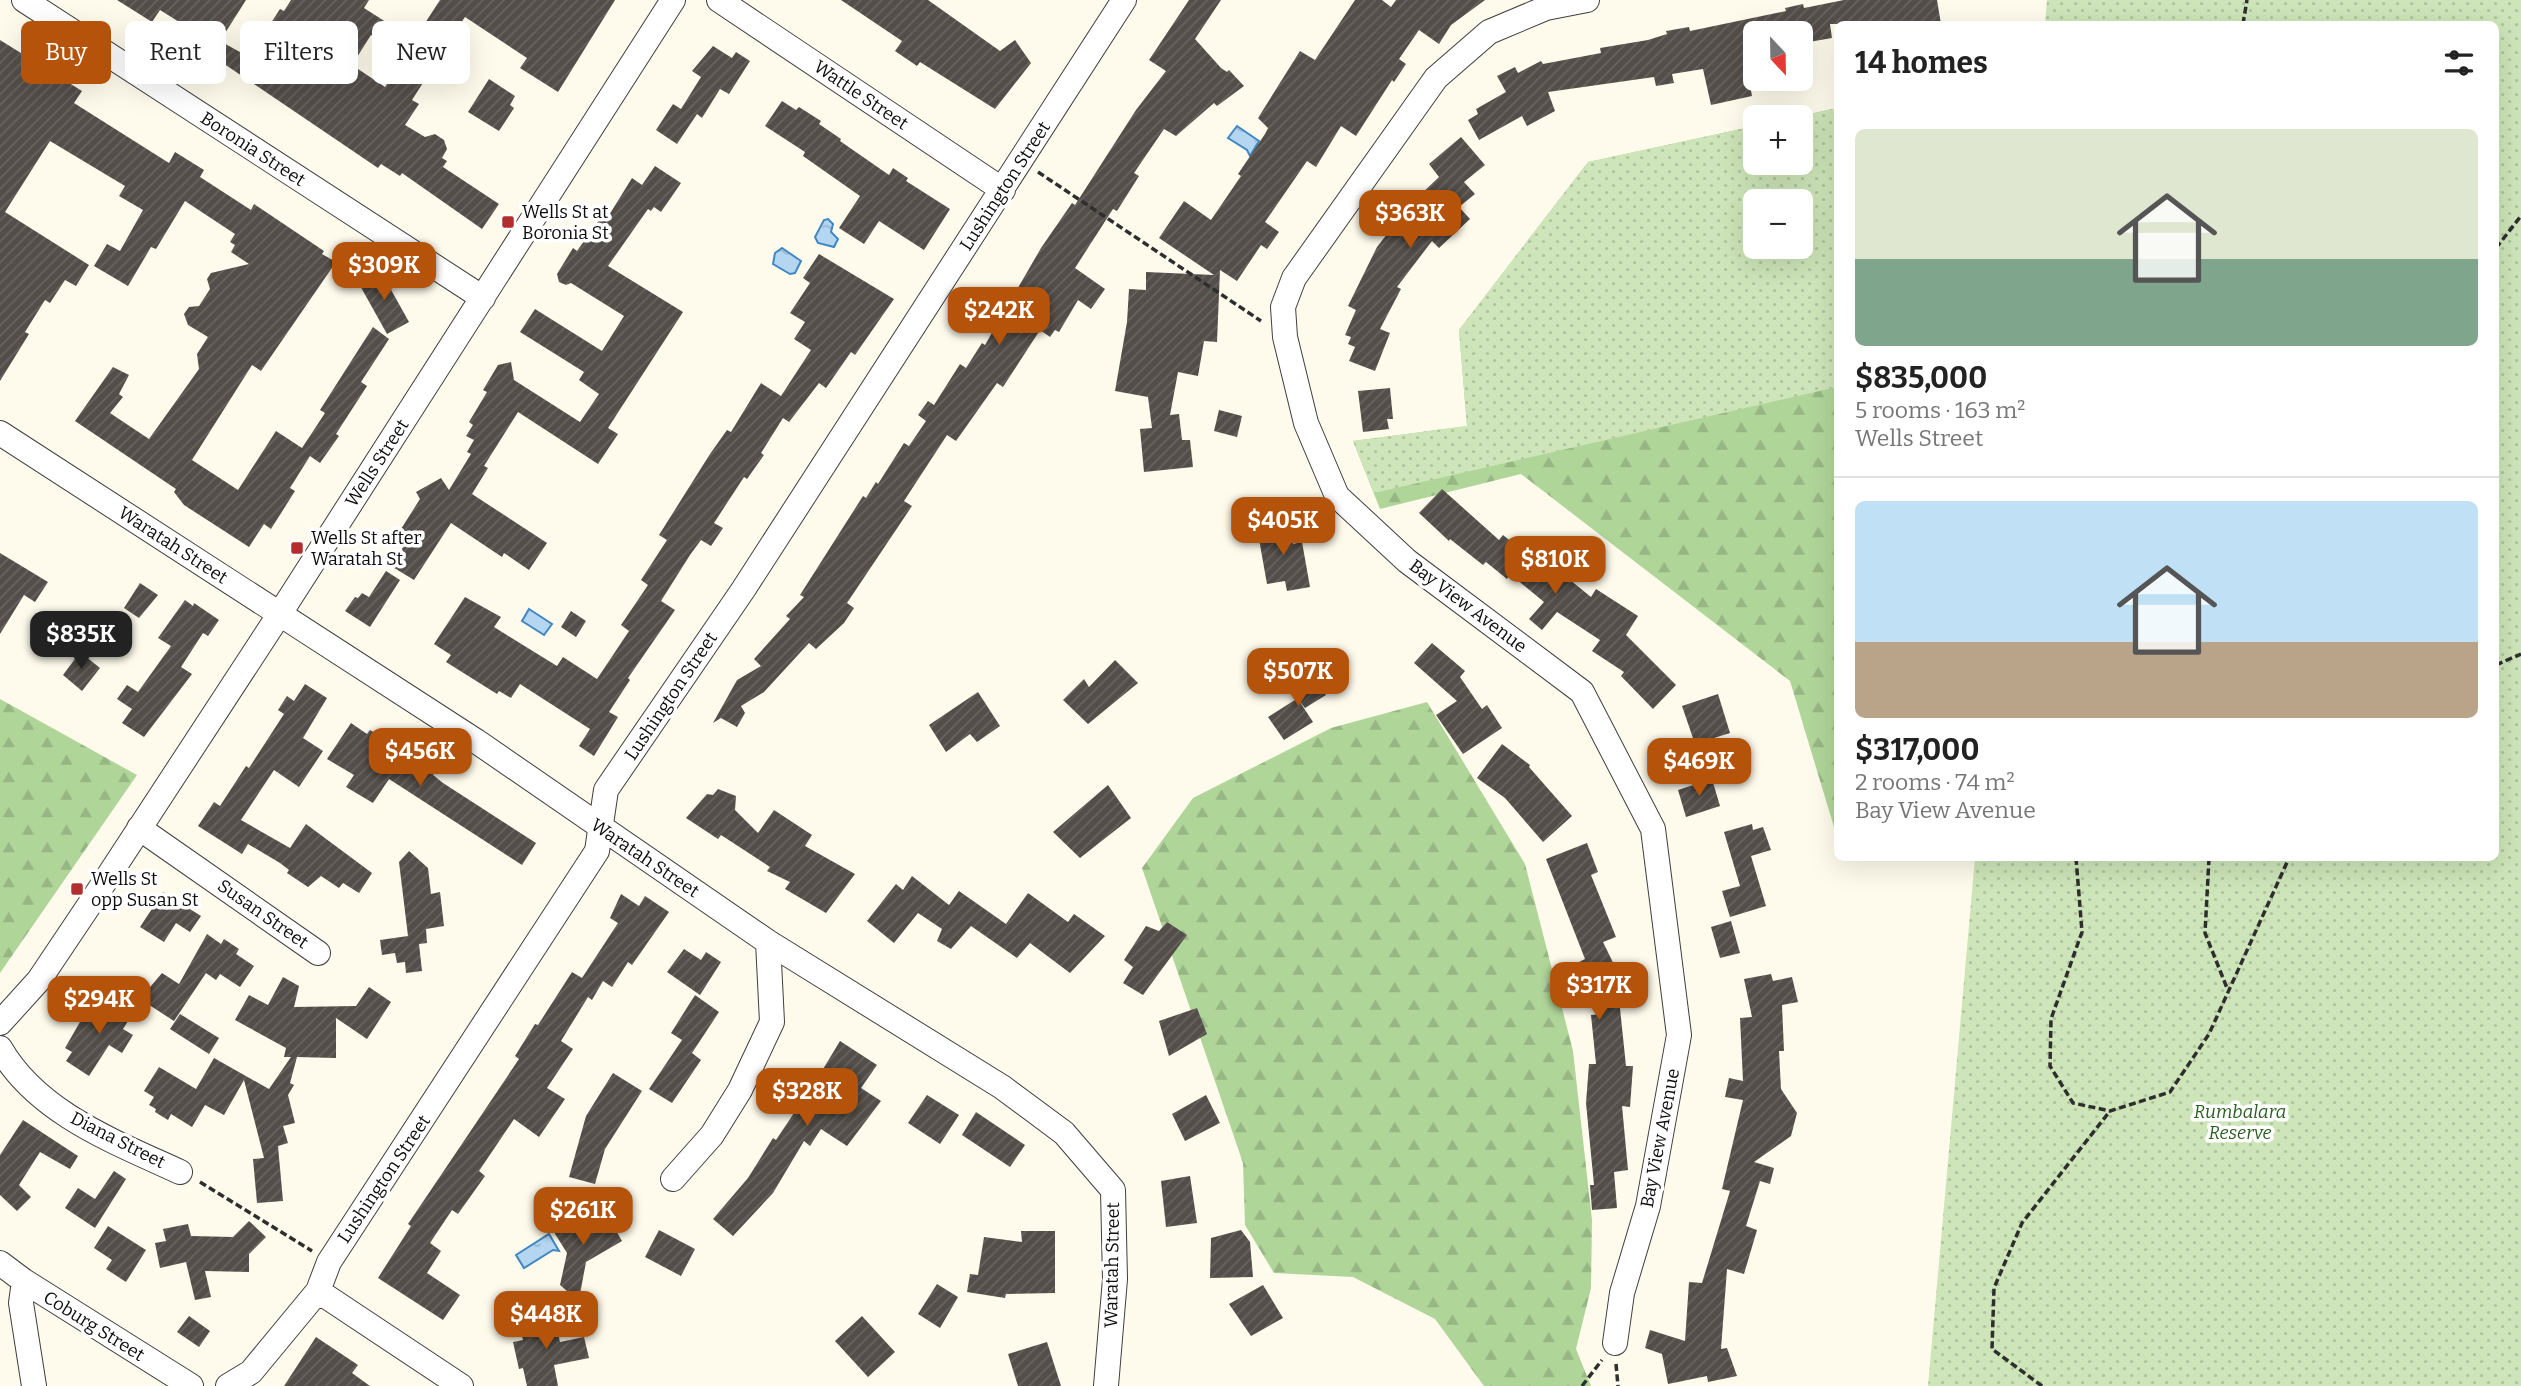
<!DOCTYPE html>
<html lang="en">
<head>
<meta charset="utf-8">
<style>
  :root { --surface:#fff; --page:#f6f6f6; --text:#222; --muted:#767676; --line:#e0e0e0; --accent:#b45309 }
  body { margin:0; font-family:Bitter,serif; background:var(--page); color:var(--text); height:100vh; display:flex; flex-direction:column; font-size:26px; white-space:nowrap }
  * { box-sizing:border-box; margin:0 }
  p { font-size:23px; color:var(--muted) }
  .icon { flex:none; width:38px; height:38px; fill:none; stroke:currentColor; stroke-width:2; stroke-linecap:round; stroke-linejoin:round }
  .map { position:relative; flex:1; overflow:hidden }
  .side { position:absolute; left:1834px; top:21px; width:665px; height:840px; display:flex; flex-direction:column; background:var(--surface); border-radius:10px; box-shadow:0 7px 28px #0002 }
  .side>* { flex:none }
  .guide { position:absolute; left:21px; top:21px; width:665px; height:63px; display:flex; gap:14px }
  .needle { width:46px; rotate:158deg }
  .buttons { position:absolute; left:1743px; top:21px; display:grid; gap:14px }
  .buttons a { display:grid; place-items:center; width:70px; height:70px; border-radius:10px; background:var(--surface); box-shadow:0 7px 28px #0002; font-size:35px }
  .price { position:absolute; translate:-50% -60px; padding:0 16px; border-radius:14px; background:var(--accent); color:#fff; font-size:23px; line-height:46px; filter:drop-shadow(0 2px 4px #0008) }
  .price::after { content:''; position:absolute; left:50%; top:42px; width:21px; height:16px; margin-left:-10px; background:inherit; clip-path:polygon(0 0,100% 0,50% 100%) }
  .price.on { background:#222; color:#fff }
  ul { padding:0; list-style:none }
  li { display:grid; align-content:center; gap:14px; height:371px; padding:0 21px }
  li+li { border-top:2px solid var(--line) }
  li span { display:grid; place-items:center; height:217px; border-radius:10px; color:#555 }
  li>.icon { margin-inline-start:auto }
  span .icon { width:126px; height:126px; fill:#fffc; stroke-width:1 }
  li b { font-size:30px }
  h2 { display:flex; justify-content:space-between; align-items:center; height:84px; padding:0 21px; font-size:30px }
  .chip { padding:0 24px; border-radius:10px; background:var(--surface); box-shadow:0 7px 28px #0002; font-size:24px; line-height:63px }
  .chip.on { background:var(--accent); color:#fff }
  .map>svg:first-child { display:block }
</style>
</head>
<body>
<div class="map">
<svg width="2521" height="1386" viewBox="0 0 2521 1386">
  <defs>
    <pattern id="forest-firs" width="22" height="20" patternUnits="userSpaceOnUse" patternTransform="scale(1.75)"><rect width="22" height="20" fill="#b0d599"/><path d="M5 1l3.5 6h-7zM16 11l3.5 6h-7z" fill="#96b683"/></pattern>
    <pattern id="park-dots" width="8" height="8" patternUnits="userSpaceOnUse" patternTransform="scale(1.75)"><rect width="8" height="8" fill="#cde5b8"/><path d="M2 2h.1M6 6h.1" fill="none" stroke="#afc39d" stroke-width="1.8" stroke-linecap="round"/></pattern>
    <pattern id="water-ripples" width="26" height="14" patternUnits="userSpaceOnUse" patternTransform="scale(1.75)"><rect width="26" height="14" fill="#b4d6f1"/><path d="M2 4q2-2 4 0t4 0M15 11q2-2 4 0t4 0" fill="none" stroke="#9ab6cd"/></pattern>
    <pattern id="building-hatch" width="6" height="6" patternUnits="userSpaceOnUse" patternTransform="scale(1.75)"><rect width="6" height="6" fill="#534e49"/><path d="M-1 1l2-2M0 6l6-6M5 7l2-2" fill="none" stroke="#67635f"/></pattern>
  </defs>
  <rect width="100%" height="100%" fill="#fefbec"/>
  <path fill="url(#forest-firs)" fill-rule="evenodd" d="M1837 108V837L1790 681 1521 474 1380 509 1353 441 1467 426 1459 330 1588 162 1755 126V163H1801V117H1796ZM1755 201H1801V247H1755Z
    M0 699 137 775 0 973Z
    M1427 702 1525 864 1573 1051 1592 1220 1591 1288 1576 1349 1591 1386H1484L1435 1319 1353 1277 1274 1273 1245 1225 1243 1163 1142 868 1193 798 1331 728Z"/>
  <path fill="url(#park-dots)" fill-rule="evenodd" d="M2047 0H2521V1386H1928L1975 858H2496V24H2045Z
    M1837 108V387L1374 493 1353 441 1467 426 1459 330 1588 162 1755 126V163H1801V117H1796ZM1755 201H1801V247H1755Z"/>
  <path fill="url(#water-ripples)" stroke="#4087c3" stroke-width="2" d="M1237 126 1259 141 1250 156 1247 150 1228 138Z
    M828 219 833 224 831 232 838 239 834 247 818 243 815 237 824 220Z
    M782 248 801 261 795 273 790 274 773 264 775 253Z
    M529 609 552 624 544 635 522 621Z
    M549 1234 559 1251 553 1250 524 1268 516 1255Z"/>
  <path fill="url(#building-hatch)" fill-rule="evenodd" d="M117 0H246L220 41 249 57 280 9 284 11 291 0H369L364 8 414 40 440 0H615L558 92 520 68 527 58 465 17 412 100 419 104 405 125 425 137 435 134 444 140 447 149 442 158 447 161 443 167 499 204 482 229 402 173 400 176 381 164 378 168 214 57 212 61 184 42 192 30 160 10 152 22ZM371 35 405 57 385 87 352 65Z
    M841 0H928L1000 51 1015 40 1031 63 995 109 920 62 917 66 895 51 902 41Z
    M1189 0H1221L1195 39 1221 68 1227 72 1229 70 1244 86 1217 106 1214 103 1176 136 1164 129 1134 173 1139 176 1117 211 1113 209 1075 268 1105 289 1091 309 1078 300 1059 332 1055 330 1050 337 1040 330 1003 387 997 383 956 441 947 435 904 501 912 506 847 603 854 608 844 623 816 649 809 643 764 692 741 706 745 713 737 727 721 718 713 723 737 680 761 666 754 659 790 619 786 616 804 597 800 595 863 496 866 498 876 482 878 484 904 443 909 446 926 421 918 415 928 401 934 405 960 364 966 368 982 343 985 345 1041 248 1072 203 1075 205 1136 110 1166 71 1149 60Z
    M1355 0H1382L1391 7 1396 0H1485L1451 25 1439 44 1419 30 1399 59 1406 64 1394 82 1392 80 1356 136 1341 126 1316 167 1307 161 1265 222 1279 232 1267 249 1261 245 1237 281 1220 270 1217 342 1204 341 1198 376 1178 372 1170 415 1179 414 1182 440H1190L1193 467 1144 472 1140 429 1152 428 1148 397 1115 391 1127 322 1129 289 1146 290V272L1214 275 1159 238 1184 201 1211 220 1241 176 1238 174 1265 134 1268 128 1258 118 1300 51 1315 60Z
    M1844 0H1937L1941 24H1830L1832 38 1803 43 1801 33H1755V57L1745 59 1752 96 1711 105 1703 69 1672 74 1674 83 1656 86 1654 77 1548 92 1555 111 1527 126 1522 116 1479 140 1468 120 1478 114 1476 109 1506 92 1497 76 1515 67 1518 73 1541 61 1543 64 1601 53 1600 48 1648 40 1667 34 1666 31 1689 27 1690 31 1786 11 1785 8 1803 4 1804 8Z
    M0 40 82 91 74 103 169 163 175 152 204 170 200 177 251 210 254 204 324 251 322 254 336 262 261 371 252 365 192 460 238 490 276 431 302 448 325 413 320 410 373 327 389 339 361 382 367 386 336 434 339 436 320 463 310 456 290 488 295 491 271 529 264 524 249 547 184 505 174 492 176 489 75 421 113 367 129 375 119 394 123 397 110 413 149 439 199 369 197 354 208 337 188 325 184 314 189 307 199 306 210 289 207 279 211 273 249 264 231 252 235 245 230 242 235 234 185 201 156 249 151 247 128 286 94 266 107 244 120 251 143 210 119 196 125 186 50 141 5 212 89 265 76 286 65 280 50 303 45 300 25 332 29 334 0 381Z
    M713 46 732 58 736 52 750 61 729 94 720 89 702 118 697 114 677 144 656 130 673 104 681 109 701 77 692 71Z
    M489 79 515 96 510 105 514 108 499 131 468 112Z
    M782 101 796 110 799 107 821 121 819 124 841 139 840 141 889 175 893 168 908 178 906 181 950 209 924 250 879 221 864 244 839 228 860 196 803 156 805 152 765 126Z
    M1461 137 1485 165 1464 182 1475 194 1459 207 1470 219 1439 248 1432 241 1397 287 1401 289 1380 329 1390 333 1375 371 1349 361 1355 347 1348 344 1351 337 1345 335 1356 310 1348 306 1377 247 1398 220 1401 223 1422 202 1418 197 1439 177 1429 164Z
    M655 166 681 183 661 212 654 207 651 211 648 209 608 266 683 312 608 428 618 434 598 464 518 412 484 466 488 468 472 494 547 543 529 570 504 553 502 557 451 523 414 580 391 566 411 535 401 529 420 499 416 492 441 478 449 490 471 454 467 452 474 440 466 436 473 425 469 422 487 392 483 390 498 365 511 362 514 380 580 422 599 394 579 380 584 372 520 332 535 309 602 351 624 316 571 283 566 285 559 282 557 274 573 248 577 251 601 217 606 220 632 178 642 185Z
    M819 254 894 299 855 355 851 352 826 388 819 383 789 422 783 418 761 453 764 455 747 479 744 477 714 523 723 528 711 546 701 540 690 555 661 601 675 610 628 678 630 680 609 712 618 717 594 756 579 746 590 729 520 684 511 698 499 691 497 694 446 662 451 655 434 644 465 597 501 617 494 627 557 666 563 657 597 679 629 631 621 625 648 585 641 580 667 540 659 535 710 454 727 430 731 432 761 383 781 396 811 350 794 339 805 322 790 313 810 283 803 278Z
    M380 270 409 322 387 334 358 282Z
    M1390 388 1393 419H1387L1389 429 1363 432 1358 391Z
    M1219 410 1242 416 1237 437 1214 431Z
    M1442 489 1499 540 1503 535 1543 567 1548 562 1591 597 1596 589 1638 616 1626 635 1676 685 1653 709 1621 676 1624 672 1592 651 1600 640 1557 612 1542 630 1529 619 1544 602 1510 574 1507 579 1486 562 1483 565 1450 539 1449 541 1419 513Z
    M1289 522 1293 544 1302 542 1310 587 1287 591 1285 581 1267 584 1257 528Z
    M0 553 48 582 35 602 24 595 0 634Z
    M386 571 400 580 370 627 345 611 355 597 358 598 362 593 369 597Z
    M140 583 158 595 139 618 124 608Z
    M185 600 193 606 194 603 219 620 208 636 203 633 181 667 192 674 144 737 122 723 132 709 117 699 127 685 138 692 171 646 158 638Z
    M571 611 586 621 576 637 561 627Z
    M1432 643 1465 671 1460 677 1482 709 1487 705 1502 728 1463 754 1436 715 1457 701 1414 663Z
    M80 652 100 668 82 691 63 675Z
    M1115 660 1138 683 1088 724 1063 700 1084 679 1089 687Z
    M1312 673 1326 695 1305 708 1298 699 1313 722 1284 740 1268 717 1298 698 1291 688Z
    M305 684 327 698 303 738 323 751 299 787 274 770 241 820 290 848 306 824 372 873 359 893 343 883 339 888 321 876 308 887 287 873 289 870 280 863 248 844 242 854 198 826 214 802 220 806 246 766 249 768 284 714 278 710 287 696 294 701Z
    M978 692 1000 726 977 742 970 734 946 752 929 725Z
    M1718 694 1730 733 1695 744 1682 706Z
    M351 723 367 734 370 730 412 755 436 771 433 775 443 783 536 843 522 865 389 779 373 803 346 787 354 775 327 759Z
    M1502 744 1530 765 1529 767 1572 816 1543 842 1505 798 1477 778Z
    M1712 779 1720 806 1686 817 1678 790Z
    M1108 785 1131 818 1080 858 1053 832Z
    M718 789 736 796 735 810 758 833 774 810 812 835 805 846 855 874 826 913 785 889 790 882 767 871 770 867 721 835 718 839 686 818 707 794 713 795Z
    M1752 824 1753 830 1763 827 1771 850 1751 856 1766 906 1730 917 1722 891 1740 886 1724 832Z
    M1587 843 1598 872 1591 875 1616 937 1603 942 1624 985 1618 989 1626 1066H1633L1630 1107 1622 1106 1628 1170 1614 1172 1617 1208 1592 1210 1590 1185H1594L1586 1103 1589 1064H1596L1591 1015 1602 1014 1577 963 1585 959 1546 859Z
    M409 851 428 868 431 894 440 892 444 926 426 929 427 943 419 944 422 971 406 973 405 962 397 963 395 953 382 955 380 940 408 936 399 862Z
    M912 876 949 905 959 891 1006 924 1028 893 1068 922 1074 914 1105 936 1070 973 1030 943 1017 958 971 926 951 949 937 941 942 929 918 913 894 943 867 921 896 884 903 890Z
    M163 892 201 916 190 932 176 923 164 942 140 927Z
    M621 894 639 906 645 896 669 912 632 965 628 962 612 987 603 981 592 1000 588 997 561 1041 573 1049 547 1088 565 1099 539 1137 514 1119 479 1171 485 1176 458 1214 452 1210 430 1243 441 1251 427 1273 460 1295 443 1320 378 1278 411 1226 408 1224 519 1059 515 1056 535 1024 538 1025 572 972 582 978 618 923 610 918Z
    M1731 921 1740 953 1720 958 1711 927Z
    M1167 922 1187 935 1143 995 1123 983 1133 967 1124 960 1146 926 1159 931Z
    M207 934 221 944 224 939 239 949 236 954 254 966 240 987 220 974 216 980 206 973 174 1021 140 999 162 973 179 984Z
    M684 949 701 960 706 952 721 962 700 995 667 972Z
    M1771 974 1773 981 1792 977 1798 1002 1782 1005 1784 1051H1779L1781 1089 1797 1113 1791 1136 1754 1162 1774 1168 1770 1184 1760 1181 1746 1226 1757 1230 1744 1274 1727 1269 1721 1349 1727 1348 1737 1376 1708 1382 1707 1376 1668 1384 1662 1354 1645 1348 1650 1330 1685 1341 1689 1282 1702 1283 1730 1191 1722 1189 1743 1100 1725 1097 1729 1078 1743 1081 1740 1018 1752 1017 1744 979Z
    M283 977 299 986 294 1007 356 1006 369 987 391 1002 367 1039 336 1018V1058L297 1057 290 1083 294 1085 288 1095 295 1123 283 1126 288 1143 278 1146 283 1201 257 1203 253 1159 264 1158 244 1080 224 1115 205 1105 192 1127 171 1114 168 1120 155 1112 156 1109 149 1105 154 1097 144 1091 159 1067 196 1089 214 1058 269 1089 291 1057H284L286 1048 235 1020 249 995 268 1005Z
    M695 995 719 1012 692 1053 701 1060 672 1103 649 1089 682 1040 671 1033Z
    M110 999 133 1013 123 1029 133 1035 122 1053 109 1045 89 1076 66 1061 72 1052 65 1048 88 1008 99 1015Z
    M1197 1008 1207 1034 1169 1056 1159 1021Z
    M180 1014 219 1038 209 1054 170 1029Z
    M840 1041 877 1065 861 1088 881 1101 847 1146 821 1129 810 1146 804 1141 773 1193 733 1236 713 1219 748 1178 773 1138 776 1140 800 1104 774 1088 785 1072 811 1089Z
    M613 1073 642 1091 605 1149 595 1184 569 1177 586 1116Z
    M927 1095 959 1115 940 1144 908 1123Z
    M1206 1095 1220 1123 1185 1141 1172 1114Z
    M976 1112 1025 1145 1010 1167 962 1135Z
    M23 1120 78 1156 70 1169 40 1152 19 1185 31 1197 17 1211 0 1195V1155Z
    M114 1171 126 1179 95 1228 65 1208 78 1188 95 1199Z
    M1190 1176 1197 1223 1166 1227 1161 1181Z
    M588 1208 581 1232 608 1217 622 1241 586 1262 580 1294 567 1291 560 1285 567 1253 552 1229Z
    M249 1221 266 1237 249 1254V1272L205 1271 211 1297 195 1300 186 1262 160 1268 155 1243 166 1241 163 1229 188 1224 191 1236 233 1237Z
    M108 1226 146 1250 126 1282 106 1269 112 1260 94 1248Z
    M659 1230 695 1249 681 1276 645 1257Z
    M1241 1230 1250 1242 1253 1277 1210 1278 1211 1238Z
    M1021 1231H1055V1293L1006 1294 1005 1298 967 1292 970 1274 978 1275 984 1237 1022 1242Z
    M937 1284 958 1297 940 1328 918 1314Z
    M1263 1285 1283 1318 1251 1336 1229 1304Z
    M554 1313 560 1342 584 1337 589 1358 554 1365 558 1386H527L523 1368 519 1369 513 1342 523 1340 521 1332 526 1331 523 1320Z
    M189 1316 210 1331 199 1347 177 1332Z
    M862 1316 895 1352 868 1377 835 1341Z
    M316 1337 358 1365 352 1373 370 1386H284Z
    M1047 1342 1061 1386H1018L1008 1354Z"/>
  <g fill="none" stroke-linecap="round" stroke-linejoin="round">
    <defs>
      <path id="minor" d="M24 0 483 298
        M719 0 1003 190
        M1587 0 1546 8 1489 32 1436 78 1294 278 1283 307 1285 337 1306 423 1337 496 1407 561 1582 692 1653 829 1679 1035 1648 1206 1622 1293 1615 1343
        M0 433 476 741 768 942 1002 1087 1064 1133 1113 1190 1115 1279 1106 1386
        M139 828 318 953
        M0 1023 39 980 94 898 279 615 673 0
        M0 1048C37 1113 115 1142 180 1172
        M673 1179 712 1135 740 1090 772 1022 768 942
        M0 1263 24 1281 191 1386
        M24 1281 21 1303 34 1386
        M318 1291 461 1386
        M228 1386 251 1372 318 1291 329 1262 597 851 606 790 743 590 1124 0"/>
    </defs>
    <use href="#minor" stroke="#3f3f3f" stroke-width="26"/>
    <path stroke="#2e2e2e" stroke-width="3.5" stroke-dasharray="7 3.5" stroke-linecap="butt" d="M2243 24 2247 0
      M1038 172 1261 321
      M2496 248 2521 216
      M2496 665 2521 654
      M2076 858 2082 932 2051 1019 2050 1066 2073 1103 2110 1111 2170 1092 2209 1034 2289 858
      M2209 858 2205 933 2227 988
      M200 1182 312 1251
      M1616 1364 1618 1386
      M1582 1386 1602 1360
      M2042 1386 1992 1349 1994 1288 2022 1223 2110 1111"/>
    <use href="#minor" stroke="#fff" stroke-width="24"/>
  </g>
  <g fill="#b1302e" stroke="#fff" stroke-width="2.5">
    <rect x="501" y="215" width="14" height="14" rx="3.5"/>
    <rect x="290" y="541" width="14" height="14" rx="3.5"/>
    <rect x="70" y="882" width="14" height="14" rx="3.5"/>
  </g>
  <g text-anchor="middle" stroke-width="7" stroke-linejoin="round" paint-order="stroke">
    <g font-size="18" fill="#0c0c0c" stroke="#fff">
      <text transform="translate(861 95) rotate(34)" y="6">Wattle Street</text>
      <text transform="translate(253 149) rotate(33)" y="6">Boronia Street</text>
      <text transform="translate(1005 186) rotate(-57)" y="6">Lushington Street</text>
      <text transform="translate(377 463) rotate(-57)" y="6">Wells Street</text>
      <text transform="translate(173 545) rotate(33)" y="6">Waratah Street</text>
      <text transform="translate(1468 606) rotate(37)" y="6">Bay View Avenue</text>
      <text transform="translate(671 696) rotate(-56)" y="6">Lushington Street</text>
      <text transform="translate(645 858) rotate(34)" y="6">Waratah Street</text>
      <text transform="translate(263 914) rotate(35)" y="6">Susan Street</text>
      <text transform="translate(1660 1138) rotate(-79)" y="6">Bay View Avenue</text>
      <text transform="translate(118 1140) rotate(27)" y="6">Diana Street</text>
      <text transform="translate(384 1179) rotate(-56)" y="6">Lushington Street</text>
      <text transform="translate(1112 1265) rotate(-89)" y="6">Waratah Street</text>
      <text transform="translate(94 1326) rotate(32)" y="6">Coburg Street</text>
    </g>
    <g font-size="18" fill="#0c0c0c" stroke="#fff" text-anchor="start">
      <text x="522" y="218">Wells St at<tspan x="522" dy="21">Boronia St</tspan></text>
      <text x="311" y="544">Wells St after<tspan x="311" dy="21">Waratah St</tspan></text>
      <text x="91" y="885">Wells St<tspan x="91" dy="21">opp Susan St</tspan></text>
    </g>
    <g font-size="18" font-style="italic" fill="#2a5e21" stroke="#fff">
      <text x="2240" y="1118">Rumbalara<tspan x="2240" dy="21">Reserve</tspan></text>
    </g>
  </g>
</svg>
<div class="buttons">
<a><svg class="needle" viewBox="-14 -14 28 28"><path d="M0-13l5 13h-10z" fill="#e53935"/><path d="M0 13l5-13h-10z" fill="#767676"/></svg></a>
<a>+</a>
<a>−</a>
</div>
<b class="price" style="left:1410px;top:250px">$363K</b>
<b class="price" style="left:384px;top:302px">$309K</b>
<b class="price" style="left:999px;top:347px">$242K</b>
<b class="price" style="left:1283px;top:557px">$405K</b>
<b class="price" style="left:1555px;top:596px">$810K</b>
<b class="price on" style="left:81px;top:671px">$835K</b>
<b class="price" style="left:1298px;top:708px">$507K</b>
<b class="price" style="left:420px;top:788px">$456K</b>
<b class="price" style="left:1699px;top:798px">$469K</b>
<b class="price" style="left:1599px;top:1022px">$317K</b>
<b class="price" style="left:99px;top:1036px">$294K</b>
<b class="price" style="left:807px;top:1128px">$328K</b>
<b class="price" style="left:583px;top:1247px">$261K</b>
<b class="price" style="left:546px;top:1351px">$448K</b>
<div class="guide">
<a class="chip on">Buy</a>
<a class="chip">Rent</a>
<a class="chip">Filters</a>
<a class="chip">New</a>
</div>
<section class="side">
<h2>14 homes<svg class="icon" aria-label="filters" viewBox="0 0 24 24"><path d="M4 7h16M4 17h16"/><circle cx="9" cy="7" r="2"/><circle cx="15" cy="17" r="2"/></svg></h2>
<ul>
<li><span style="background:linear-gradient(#dfe7d0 60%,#7fa58c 0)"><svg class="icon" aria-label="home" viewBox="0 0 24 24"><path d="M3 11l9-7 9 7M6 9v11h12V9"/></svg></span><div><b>$835,000</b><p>5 rooms · 163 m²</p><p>Wells Street</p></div></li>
<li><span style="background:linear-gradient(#bfe0f5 65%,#b9a48a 0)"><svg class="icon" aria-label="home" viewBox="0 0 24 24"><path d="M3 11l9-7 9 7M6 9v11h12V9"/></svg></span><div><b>$317,000</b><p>2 rooms · 74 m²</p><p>Bay View Avenue</p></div></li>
</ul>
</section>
</div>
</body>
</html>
